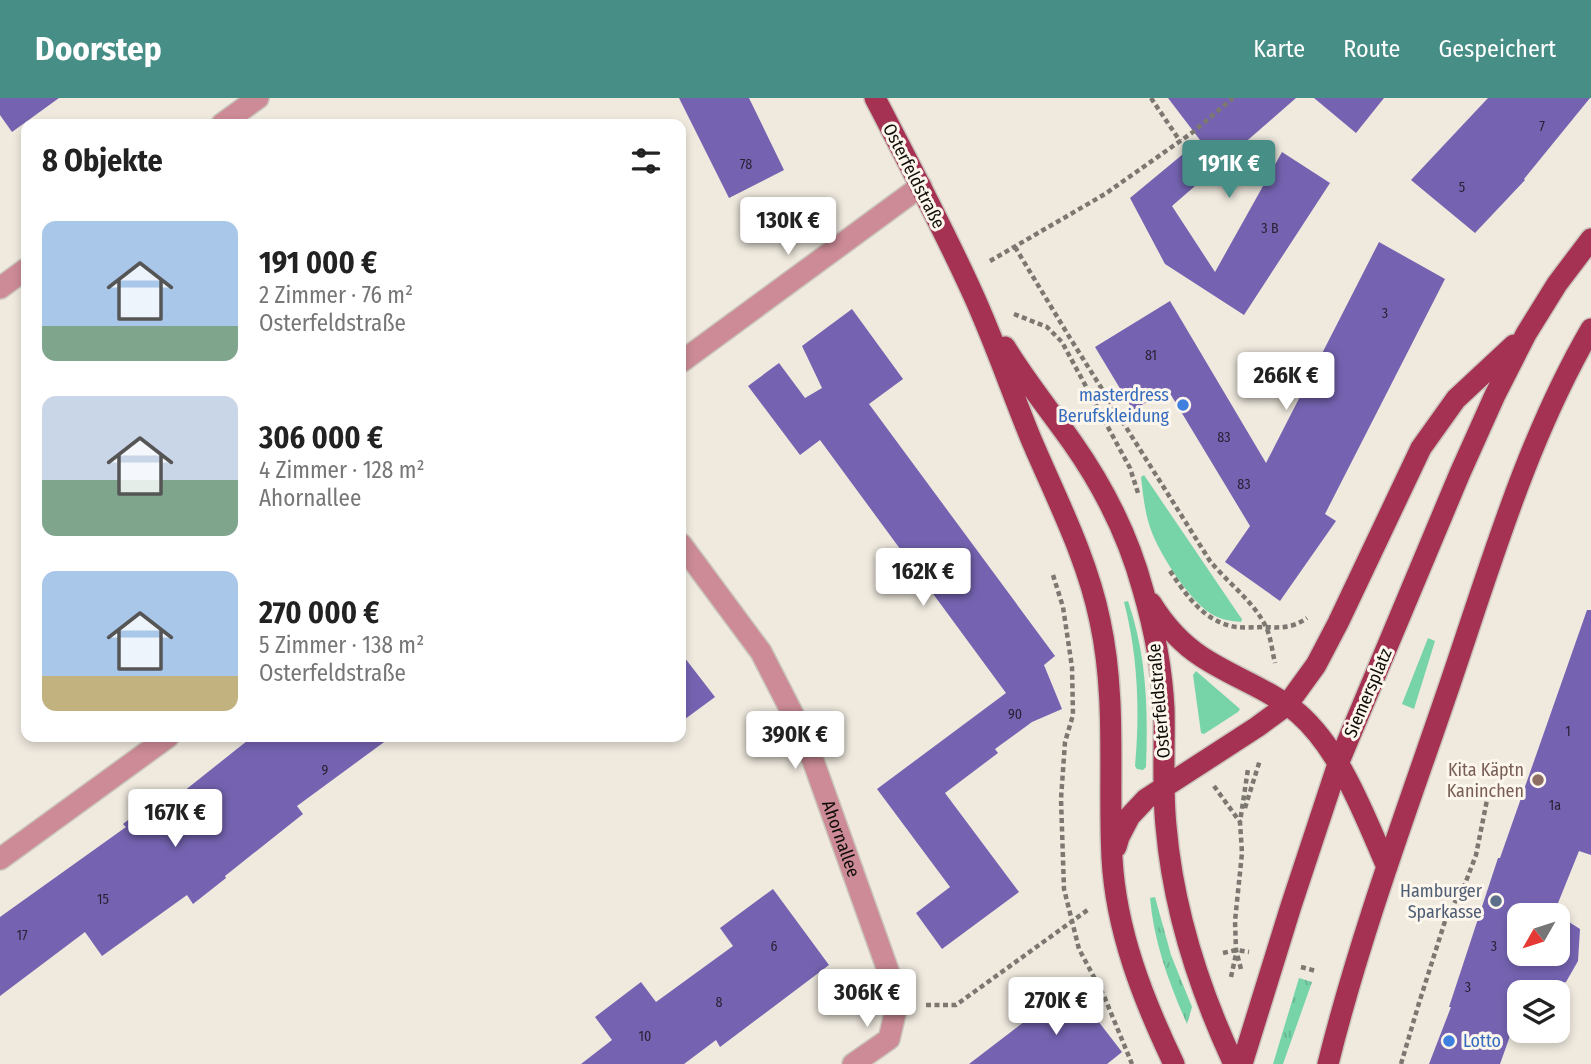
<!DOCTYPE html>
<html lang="de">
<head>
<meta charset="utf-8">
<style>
  :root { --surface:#fff; --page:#f6f6f6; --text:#222; --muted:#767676; --accent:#478e86 }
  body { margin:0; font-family:"Fira Sans Condensed",sans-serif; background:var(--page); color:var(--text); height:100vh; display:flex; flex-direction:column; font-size:26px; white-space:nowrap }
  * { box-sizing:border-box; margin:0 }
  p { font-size:23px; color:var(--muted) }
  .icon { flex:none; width:38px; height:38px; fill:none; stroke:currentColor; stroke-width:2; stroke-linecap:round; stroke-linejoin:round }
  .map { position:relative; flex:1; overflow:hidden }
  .drawer { position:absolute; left:21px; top:21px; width:665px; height:623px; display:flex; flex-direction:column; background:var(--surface); border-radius:14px; box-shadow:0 4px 10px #0003 }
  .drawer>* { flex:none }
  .needle { width:46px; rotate:231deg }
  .controls { position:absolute; left:1507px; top:805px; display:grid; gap:14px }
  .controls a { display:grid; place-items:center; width:63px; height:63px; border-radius:14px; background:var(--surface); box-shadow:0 4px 10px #0003; font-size:35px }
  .price { position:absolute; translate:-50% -60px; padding:0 16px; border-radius:7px; background:#fff; color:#222; font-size:23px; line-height:46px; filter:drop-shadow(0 2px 4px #0008) }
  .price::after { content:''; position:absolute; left:50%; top:42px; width:21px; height:16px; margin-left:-10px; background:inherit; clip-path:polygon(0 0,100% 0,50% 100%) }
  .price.active { background:var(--accent); color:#fff }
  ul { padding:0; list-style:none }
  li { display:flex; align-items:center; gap:21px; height:175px; padding:0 21px }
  li span { display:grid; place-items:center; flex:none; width:196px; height:140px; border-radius:14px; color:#555 }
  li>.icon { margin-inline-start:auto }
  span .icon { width:84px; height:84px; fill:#fffc; stroke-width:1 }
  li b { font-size:30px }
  h2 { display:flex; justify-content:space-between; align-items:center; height:84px; padding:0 21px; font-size:30px }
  header { display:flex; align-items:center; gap:42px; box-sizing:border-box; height:98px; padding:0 35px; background:var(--accent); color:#fff }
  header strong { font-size:33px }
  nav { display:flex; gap:38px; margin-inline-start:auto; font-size:24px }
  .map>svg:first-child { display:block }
</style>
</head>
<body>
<header>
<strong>Doorstep</strong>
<nav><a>Karte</a><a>Route</a><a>Gespeichert</a></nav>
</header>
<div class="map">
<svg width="1591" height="966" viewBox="0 0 1591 966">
  <defs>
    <pattern id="grass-tufts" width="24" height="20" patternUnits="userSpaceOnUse" patternTransform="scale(1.75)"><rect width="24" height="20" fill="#77d4a9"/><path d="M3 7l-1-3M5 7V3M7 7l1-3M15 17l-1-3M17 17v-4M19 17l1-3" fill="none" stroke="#66b590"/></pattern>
  </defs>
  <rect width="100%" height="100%" fill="#efe9de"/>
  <path fill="url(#grass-tufts)" d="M1155 799 1171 857 1192 909 1187 926C1169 885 1154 845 1150 800Z
    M1299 880 1312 884 1283 966H1273Z"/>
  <path fill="#77d4a9" d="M1144 377 1239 517 1242 521 1241 524C1232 523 1223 522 1215 518 1191 506 1160 457 1151 432 1145 416 1143 397 1141 379Z
    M1128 503C1147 559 1148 610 1146 669L1143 672 1137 671 1135 668C1140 612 1138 558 1124 504Z
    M1428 540 1435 543 1414 611 1402 606Z
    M1196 573 1240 611 1238 614 1204 636 1201 635 1193 577Z"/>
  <path fill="#7563b1" d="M0 0H59L12 34 0 17Z
    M679 0H749L784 72 729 100Z
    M1168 0H1296L1172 108 1215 174 1282 54 1330 85 1244 217 1165 166 1130 100 1200 42Z
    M1314 0H1384L1356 35Z
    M1488 0H1590L1524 81 1525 82 1475 135 1411 82Z
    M1379 144 1445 181 1325 416 1336 423 1280 503 1225 464 1250 428 1168 292 1133 312 1095 249 1170 203 1266 365Z
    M852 211 903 281 869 306 1055 558 1044 567 1062 611 1032 624 995 651 998 655 945 695 1019 794 942 851 916 815 950 789 877 691 1006 595 820 342 800 357 748 288 779 265 805 300 822 290 802 248Z
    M1587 512H1591V757L1579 753 1554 815 1557 817H1519V856H1558V817L1580 831 1578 863 1566 884 1548 891 1528 888 1526 894H1519V913L1500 966H1429L1451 909H1449L1498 760H1500Z
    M681 555 715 599 681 624Z
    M252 639H391L297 708 303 716 225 778 226 780 193 806 187 797 102 858 85 834 0 898V819L126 729 123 726 162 696 169 705Z
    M773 791 829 867 720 949 716 942 684 966H581L612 942 595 919 641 884 656 904 733 848 720 830Z
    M1071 888 1122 954 1107 966H969Z"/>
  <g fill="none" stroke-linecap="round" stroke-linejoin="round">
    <defs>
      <g id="minor">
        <path d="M222 26 258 0"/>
        <path d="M0 190 26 171"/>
        <path d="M681 264 921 88"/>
        <path id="s1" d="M681 446 761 554 805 640 890 878 897 907 889 941 853 966"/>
        <path d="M0 761 168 639"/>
      </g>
      <path id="primary" d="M875 0C908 64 942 128 972 194 994 242 1011 292 1031 341 1056 400 1087 459 1100 523 1117 601 1108 681 1112 760 1116 833 1143 901 1174 966
        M1005 249C1025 282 1050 313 1072 344 1103 388 1129 440 1143 492 1154 530 1162 571 1164 611 1165 650 1162 689 1166 728 1173 810 1199 891 1234 966
        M1151 505C1164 526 1182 546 1202 559 1234 580 1271 592 1299 616 1341 653 1365 719 1387 769
        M1116 749 1119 739 1130 718 1146 701 1257 629 1287 607 1316 567 1338 525 1421 350 1456 301 1514 247
        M1242 966 1291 808 1338 666 1460 375 1495 297 1526 236 1557 186 1591 141
        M1328 966C1360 837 1407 712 1450 586 1491 466 1527 341 1591 231"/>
    </defs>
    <use href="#minor" stroke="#cbc6bc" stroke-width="24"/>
    <use href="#primary" stroke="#cbc6bc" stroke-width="24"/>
    <path stroke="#7c7871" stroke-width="4.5" stroke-dasharray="5 3.5" stroke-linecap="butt" d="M1151 0 1180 43
      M1015 149 1070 240 1210 463C1227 484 1253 503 1265 527 1271 538 1272 553 1275 565
      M990 163 1105 96 1193 34 1233 0
      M1014 216 1047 229 1062 244 1130 370 1138 395
      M1170 473C1187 498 1204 524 1236 529 1245 530 1255 529 1265 529 1281 530 1293 530 1307 520
      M1053 477 1063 509 1072 569 1073 617 1065 644 1061 701 1064 791 1079 851 1104 898 1132 966
      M1214 688 1240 724
      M1245 710 1260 662
      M1223 855 1236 852 1249 854
      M1301 869 1316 873
      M1241 871 1236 852 1235 823 1242 755 1240 724 1248 671
      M1231 879 1236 856
      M926 907H956L1089 811
      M1401 966 1419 905 1446 820 1465 786 1476 757 1487 702"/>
    <use href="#minor" stroke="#cc8b96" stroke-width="21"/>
    <use href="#primary" stroke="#a63253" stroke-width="21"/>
  </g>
  <g fill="#3f7fe0" stroke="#fdf6ec" stroke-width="2.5">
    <circle cx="1183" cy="307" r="7"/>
    <circle cx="1449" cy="943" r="7"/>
  </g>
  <circle fill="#8d6e63" stroke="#fdf6ec" stroke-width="2.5" cx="1538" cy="682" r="7"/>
  <circle fill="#5c6f8a" stroke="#fdf6ec" stroke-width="2.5" cx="1496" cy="803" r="7"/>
  <g text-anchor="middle" stroke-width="6" stroke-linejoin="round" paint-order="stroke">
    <g font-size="14" fill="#292234">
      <text x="1542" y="33">7</text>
      <text x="746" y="71">78</text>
      <text x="1462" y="94">5</text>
      <text x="1270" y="135">3 B</text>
      <text x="1385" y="220">3</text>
      <text x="1151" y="262">81</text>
      <text x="1224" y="344">83</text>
      <text x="1244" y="391">83</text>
      <text x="1015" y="621">90</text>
      <text x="1568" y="638">1</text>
      <text x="325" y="677">9</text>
      <text x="1555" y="712">1a</text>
      <text x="103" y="806">15</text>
      <text x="22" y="842">17</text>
      <text x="774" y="853">6</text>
      <text x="1494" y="853">3</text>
      <text x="1468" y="894">3</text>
      <text x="719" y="909">8</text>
      <text x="645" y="943">10</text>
    </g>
    <g font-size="18" fill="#100d0a" stroke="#fdf6ec">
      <text transform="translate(914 78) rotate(63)" y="6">Osterfeldstraße</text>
      <text transform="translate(1368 595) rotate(-67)" y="6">Siemersplatz</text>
      <text transform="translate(1159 603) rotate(-95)" y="6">Osterfeldstraße</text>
      <text dy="6" stroke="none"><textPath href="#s1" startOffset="338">Ahornallee</textPath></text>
    </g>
    <g font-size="18" fill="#366cbe" stroke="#fdf6ec" text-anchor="end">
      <text x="1169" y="303">masterdress<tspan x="1169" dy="21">Berufskleidung</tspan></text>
      <text x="1463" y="949" text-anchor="start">Lotto</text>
    </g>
    <g font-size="18" fill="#785e54" stroke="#fdf6ec" text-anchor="end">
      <text x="1524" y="678">Kita Käptn<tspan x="1524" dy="21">Kaninchen</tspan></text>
    </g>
    <g font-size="18" fill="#4e5e75" stroke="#fdf6ec" text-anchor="end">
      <text x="1482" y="799">Hamburger<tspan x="1482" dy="21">Sparkasse</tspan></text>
    </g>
  </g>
</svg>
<div class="controls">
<a><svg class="needle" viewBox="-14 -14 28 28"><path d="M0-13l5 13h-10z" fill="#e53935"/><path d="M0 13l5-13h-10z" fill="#767676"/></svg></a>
<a><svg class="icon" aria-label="layers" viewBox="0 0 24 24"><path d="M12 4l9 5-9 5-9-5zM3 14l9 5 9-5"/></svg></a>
</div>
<b class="price active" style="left:1229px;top:102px">191K €</b>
<b class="price" style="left:788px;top:159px">130K €</b>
<b class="price" style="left:1286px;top:314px">266K €</b>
<b class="price" style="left:923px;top:510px">162K €</b>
<b class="price" style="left:795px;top:673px">390K €</b>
<b class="price" style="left:175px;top:751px">167K €</b>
<b class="price" style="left:867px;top:931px">306K €</b>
<b class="price" style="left:1056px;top:939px">270K €</b>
<section class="drawer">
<h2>8 Objekte<svg class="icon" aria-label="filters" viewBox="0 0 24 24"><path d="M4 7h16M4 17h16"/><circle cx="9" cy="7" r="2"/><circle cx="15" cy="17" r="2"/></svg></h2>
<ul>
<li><span style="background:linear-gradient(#a9c7e8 75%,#7fa58c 0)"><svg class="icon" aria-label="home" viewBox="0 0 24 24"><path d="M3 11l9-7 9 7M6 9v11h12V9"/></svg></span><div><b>191 000 €</b><p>2 Zimmer · 76 m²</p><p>Osterfeldstraße</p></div></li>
<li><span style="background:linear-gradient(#c9d6e8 60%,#7fa58c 0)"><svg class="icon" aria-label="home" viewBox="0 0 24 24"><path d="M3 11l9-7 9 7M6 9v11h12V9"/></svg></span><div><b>306 000 €</b><p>4 Zimmer · 128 m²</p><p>Ahornallee</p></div></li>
<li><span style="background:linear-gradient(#a9c7e8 75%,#c2b280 0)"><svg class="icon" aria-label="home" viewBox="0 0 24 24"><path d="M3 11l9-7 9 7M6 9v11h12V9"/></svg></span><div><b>270 000 €</b><p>5 Zimmer · 138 m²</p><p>Osterfeldstraße</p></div></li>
</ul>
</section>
</div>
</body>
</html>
